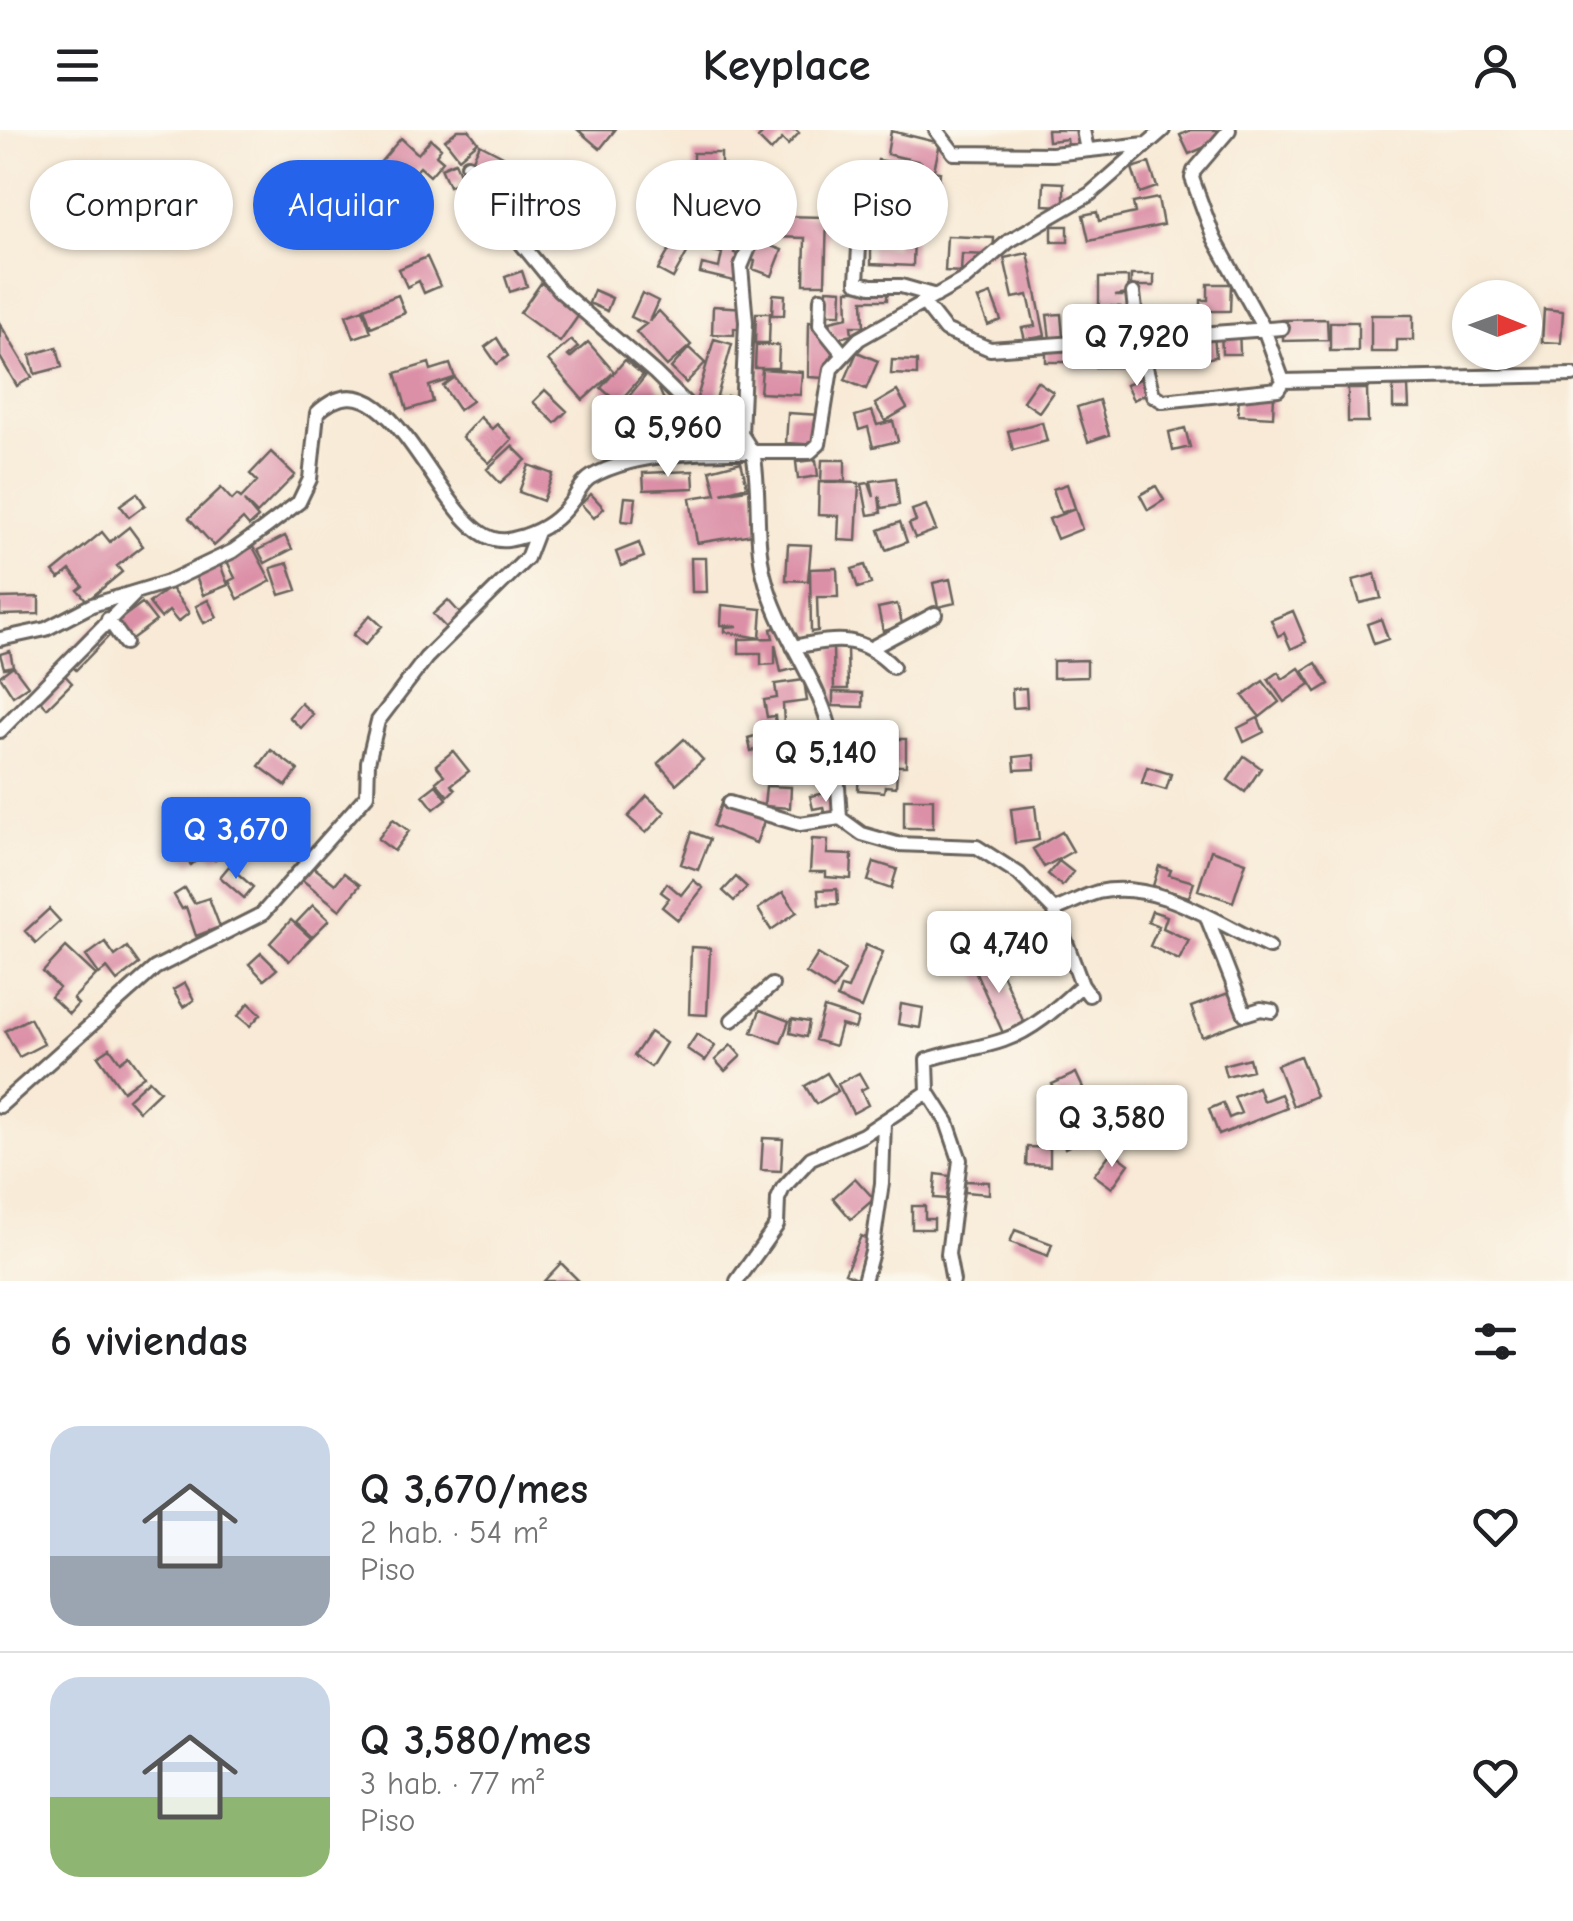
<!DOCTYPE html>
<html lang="es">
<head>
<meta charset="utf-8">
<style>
  :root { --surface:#fff; --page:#f6f6f6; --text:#202124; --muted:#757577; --line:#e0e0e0; --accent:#2563eb }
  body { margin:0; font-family:"Comic Neue",sans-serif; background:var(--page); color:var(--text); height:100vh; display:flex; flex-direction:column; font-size:38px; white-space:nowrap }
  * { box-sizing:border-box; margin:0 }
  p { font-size:32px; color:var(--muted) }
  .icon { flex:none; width:55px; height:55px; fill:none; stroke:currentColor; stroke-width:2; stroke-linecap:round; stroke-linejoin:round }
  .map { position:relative; height:1151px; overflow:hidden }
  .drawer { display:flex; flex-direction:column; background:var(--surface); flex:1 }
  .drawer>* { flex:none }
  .banner { position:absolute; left:30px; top:30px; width:1000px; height:90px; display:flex; gap:20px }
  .needle { width:65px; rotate:91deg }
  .buttons { position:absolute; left:1452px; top:150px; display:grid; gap:20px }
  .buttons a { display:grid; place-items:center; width:90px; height:90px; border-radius:50%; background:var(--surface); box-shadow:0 2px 8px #0004; font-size:50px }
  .price { position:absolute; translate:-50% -85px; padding:0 22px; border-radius:10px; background:#fff; color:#222; font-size:32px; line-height:65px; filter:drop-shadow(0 2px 5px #0008) }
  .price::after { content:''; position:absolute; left:50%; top:60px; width:30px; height:22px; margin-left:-15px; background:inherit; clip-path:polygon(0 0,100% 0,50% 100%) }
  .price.current { background:var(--accent); color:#fff }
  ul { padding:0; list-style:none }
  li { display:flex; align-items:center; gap:30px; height:250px; padding:0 50px }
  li+li { border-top:2px solid var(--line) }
  li span { display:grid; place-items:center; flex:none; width:280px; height:200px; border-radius:30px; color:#555 }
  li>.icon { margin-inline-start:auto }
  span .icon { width:120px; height:120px; fill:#fffc; stroke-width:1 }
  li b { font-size:42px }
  h2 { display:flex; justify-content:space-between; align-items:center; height:120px; padding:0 50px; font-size:42px }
  .tag { padding:0 35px; border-radius:45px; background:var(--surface); box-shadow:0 2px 8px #0004; font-size:35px; line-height:90px }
  .tag.current { background:var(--accent); color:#fff }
  header { display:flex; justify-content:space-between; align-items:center; height:130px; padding:0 50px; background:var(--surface); font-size:45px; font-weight:700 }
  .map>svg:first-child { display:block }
</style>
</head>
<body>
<header><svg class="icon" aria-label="menu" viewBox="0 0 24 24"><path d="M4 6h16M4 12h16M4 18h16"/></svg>Keyplace<svg class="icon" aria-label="person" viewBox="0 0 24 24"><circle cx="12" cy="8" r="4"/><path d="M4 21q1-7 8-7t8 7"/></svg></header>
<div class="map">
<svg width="1573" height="1151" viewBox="0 0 1573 1151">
  <rect width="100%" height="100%" fill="#fbf7ec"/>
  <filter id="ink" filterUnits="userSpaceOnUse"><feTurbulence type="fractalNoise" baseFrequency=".01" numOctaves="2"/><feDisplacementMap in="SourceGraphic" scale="20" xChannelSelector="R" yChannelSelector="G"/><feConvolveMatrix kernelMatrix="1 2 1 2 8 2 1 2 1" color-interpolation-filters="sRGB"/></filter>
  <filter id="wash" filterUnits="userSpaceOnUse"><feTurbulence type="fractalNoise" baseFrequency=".0048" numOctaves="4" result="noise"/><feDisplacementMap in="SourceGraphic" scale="40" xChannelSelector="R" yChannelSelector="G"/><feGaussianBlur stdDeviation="2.25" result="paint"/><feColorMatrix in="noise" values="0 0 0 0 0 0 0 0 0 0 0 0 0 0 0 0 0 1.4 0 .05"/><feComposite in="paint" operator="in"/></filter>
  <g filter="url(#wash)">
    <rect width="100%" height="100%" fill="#f8ead6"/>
    <g id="blocks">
      <path fill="#dc90a8" d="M458 0H469L478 12 459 28 445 10Z
        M578 0H615L600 19Z
        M766 0H796L799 3 788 15 782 9 771 21 758 8Z
        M1047 0H1082L1084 16 1068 17 1067 9 1048 11Z
        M1191 0H1217L1221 10 1189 24 1180 5Z
        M891 1 940 13 934 40 920 36 921 32 887 24Z
        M401 8 418 24 431 9 441 18 436 25 443 31 430 46 420 37 407 51 394 40 384 51 373 41Z
        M480 14 503 26 494 45 471 33Z
        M693 23H721V65H693Z
        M878 30 891 32 888 53 874 51Z
        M898 31 919 34 915 57 894 53Z
        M455 32 463 50 449 56 441 38Z
        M1149 33 1157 57 1140 63 1132 38Z
        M577 34 592 45 575 69 560 58Z
        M919 39 940 42 938 62 917 60Z
        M1044 52 1064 53V76L1043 75Z
        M551 53 561 64 546 78 535 66Z
        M868 53 895 55 894 70 867 68Z
        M1158 68 1163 95 1089 111 1083 85 1097 82 1099 91 1135 83 1133 73Z
        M532 76 555 94 547 104 524 87Z
        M567 81 583 95 572 108 556 95Z
        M777 86 827 87 825 154H804L805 108 776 107Z
        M1052 96H1068V112H1052Z
        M896 105 914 106 913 136 871 134V116L896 117Z
        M677 106 692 114 673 148 658 140Z
        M715 106 737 112 734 123 740 125 734 151 700 143 702 134 719 138 722 123 712 121Z
        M947 106 994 108 993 125 962 124 961 142 945 141Z
        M754 110 782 120 772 146 753 139 755 131 747 129Z
        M1028 123 1045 206 1025 210 1022 198 1035 196 1028 165 1013 168 1004 128Z
        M427 127 440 156 424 163 419 151 407 157 399 139Z
        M522 141 527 156 510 162 505 147Z
        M1131 145H1154V156H1131Z
        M1128 147V164L1115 166H1133V186H1119L1120 177 1099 176V148Z
        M541 153 581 182 560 212 520 183Z
        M1208 154H1231L1230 181H1201V170H1208Z
        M827 159 842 160 841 184H826Z
        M594 160 612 168 607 181 589 173Z
        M847 160H887V170H863L864 196H851L852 205 833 209 830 191 848 187Z
        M642 163 658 171 649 191 659 181 691 215 667 236 636 202 646 194 631 187Z
        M773 164 785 165 784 185H772Z
        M991 164 1001 190 988 195 978 169Z
        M398 165 405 183 371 197 364 178Z
        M713 176 747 178 746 199 734 198V205L712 204Z
        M1100 178V200H1072V179Z
        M363 179 371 202 354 208 346 185Z
        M1544 179 1563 181 1561 213 1542 212Z
        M756 183H770L769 213H755Z
        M1061 184 1063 207 1050 209 1047 185Z
        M1371 185H1413V210H1397V222H1371Z
        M1327 189 1328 210 1283 211V190Z
        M809 192 828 193 827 209 835 222H832V238L825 248 808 247Z
        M1330 192H1358V221H1330Z
        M0 194 32 247 17 256 0 227Z
        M1213 196 1216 227 1202 229 1201 221 1187 222 1185 199Z
        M1221 197H1239L1240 224H1222Z
        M497 208 508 226 497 234 485 217Z
        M714 209 732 214 715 273 697 268Z
        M571 210 578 217 568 226 570 228 588 212 614 242 583 270 548 230Z
        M756 215H779L778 238H755Z
        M1046 215 1125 216V237H1073V232H1046Z
        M57 217 62 237 35 244 30 225Z
        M689 218 705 233 686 253 671 238Z
        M857 222 878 231 866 259 845 250Z
        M625 230 643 245 618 273 601 258Z
        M892 230 917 231V245L891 244Z
        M429 233 431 240 450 234 455 248 472 271 459 280 443 256 454 248 429 256 433 272 407 280 396 243Z
        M762 239 802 242 800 265 760 263Z
        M647 244 655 250 663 268 668 272 676 269 694 308 670 328 658 318 632 330 619 301 639 292 647 283 638 275 630 279 626 270Z
        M1142 248 1148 263 1133 270 1126 255Z
        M1037 251 1053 262 1039 282 1023 271Z
        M1408 256 1409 278H1393V257Z
        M1348 259H1367L1368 292H1348Z
        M545 260 567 281 555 293 533 272Z
        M897 261 907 278 885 291 875 274Z
        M1239 263 1274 265 1273 287 1238 285Z
        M727 266 747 274 738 297 718 289Z
        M1099 270 1109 305 1088 312 1077 277Z
        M872 281 877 295 893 291 898 311 873 317 868 297 859 300 855 286Z
        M788 283 820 285 817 315 786 313Z
        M480 287 492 299 497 294 512 309 489 333 462 307Z
        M1042 292 1047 311 1013 320 1008 301Z
        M1185 298 1190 317 1173 321 1169 302Z
        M512 316 526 330 500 353 487 339Z
        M271 322 295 345 257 384 244 371 258 388 249 396 243 389 214 416 189 388 221 358 232 370 237 365 241 368 257 351 250 344Z
        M816 330 818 346 798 349 796 332Z
        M822 330H845V351H821Z
        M741 332 747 356 721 363 753 358 759 403 697 413 690 368 716 364 710 340Z
        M529 335 553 344 543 371 519 362Z
        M693 341 694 358 644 360 643 343Z
        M896 348 899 375 882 378 879 366 881 383 868 385 862 354 869 353 874 367 871 351Z
        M819 352 859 353 856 411 838 410 839 386 818 385Z
        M1067 354 1075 378 1061 383 1053 359Z
        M1156 356 1164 370 1148 380 1140 365Z
        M137 363 145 375 129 387 120 375Z
        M591 364 604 378 594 388 581 374Z
        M625 367 636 368 633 392 622 391Z
        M926 375 936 400 915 408 909 394 916 391 912 380Z
        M1075 379 1082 399 1057 409 1049 389Z
        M900 392 907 412 886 420 879 400Z
        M129 397 143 416 117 436 122 442 87 471 78 460 83 456 70 440 59 449 53 442 102 402 110 412Z
        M285 406 292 419 265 433 258 420Z
        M639 413 644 427 621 436 616 422Z
        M788 414 811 415 808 451 786 450Z
        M253 417 271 451 238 469 229 451 235 448 227 431Z
        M691 428H706L707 462H692Z
        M288 433 297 460 280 465 271 438Z
        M220 434 228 455 203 465 195 444Z
        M865 435 871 454 858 458 852 439Z
        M837 438 838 467H817L818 501 811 502 810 439Z
        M1375 444 1381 468 1360 473 1353 450Z
        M950 449 955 473 938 477 933 453Z
        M170 457 189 483 178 492 169 481 161 488 149 473Z
        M39 467V484L0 485V468Z
        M208 470 217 487 204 493 196 476Z
        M448 470 465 489 451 503 433 484Z
        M142 473 156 491 129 511 115 493Z
        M897 474 903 497 883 501 878 478Z
        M722 475 762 479 760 508 725 502V497L738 496 721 495Z
        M1293 481 1306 512 1291 519 1284 503 1278 506 1271 490Z
        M370 485 382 496 365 515 353 505Z
        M1381 489 1388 509 1374 514 1367 494Z
        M96 493 109 506 76 540 63 527Z
        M787 495 797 538 781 542 775 514V534L761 535V523H739V509L773 508 771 499Z
        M833 518H847L848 559H834Z
        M10 521 13 536 28 556 13 566 0 546 13 536 4 538 0 524Z
        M1087 530V547L1053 548V531Z
        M1316 533 1329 554 1316 562 1303 541Z
        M58 538 72 553 47 578 33 563Z
        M1299 538 1310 554 1284 572 1268 549 1278 542 1283 549Z
        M804 550 807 571 783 574 784 595 776 596 775 586 767 587 764 570 777 568 775 554Z
        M1263 551 1279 572 1260 587 1243 566Z
        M1026 558 1027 577 1013 578 1012 559Z
        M833 562 863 563V577L833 576Z
        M301 573 313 584 301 598 289 587Z
        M1258 588 1264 602 1244 612 1238 598Z
        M810 597 816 634 801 636 794 599Z
        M777 600 780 614 751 621 748 608Z
        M854 601H897L898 609H906V636H886V622H854Z
        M684 609 703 630 676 654 658 633Z
        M271 620 298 640 286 656 259 636Z
        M453 621 469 641 451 655 455 659 448 666 436 652 444 645 436 635Z
        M1034 625 1035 639 1015 640 1014 627Z
        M1244 626 1261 638 1245 662 1228 650Z
        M859 637 897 640 896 657 885 656 884 662 858 660Z
        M1147 637 1171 644 1166 660 1142 653Z
        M436 655 447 669 434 679 423 665Z
        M766 656 791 657 790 678 764 676Z
        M833 662 838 690 826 692 823 677 813 679 810 666Z
        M647 666 665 682 646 703 628 687Z
        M723 668 767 684 756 713 713 696Z
        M904 669H933V698H904Z
        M1035 676 1039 710 1015 713 1011 679Z
        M393 689 409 701 394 721 378 709Z
        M209 693 230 718 215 730 194 706Z
        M692 702 710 709 698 740 681 734Z
        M1062 702 1073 721 1044 737 1033 719Z
        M189 705 205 723 191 735 175 717Z
        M812 709 828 710 827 724 852 725 851 749 826 747V742H810Z
        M1211 720 1246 732 1233 772 1198 760Z
        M1059 731 1073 742 1062 756 1048 744Z
        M874 732 897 739 891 759 868 751Z
        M229 736 253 757 244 768 220 747Z
        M312 736 335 754 344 743 360 755 340 780 301 749Z
        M1159 736 1171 740 1169 745 1194 752 1189 767 1153 756Z
        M736 747 747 757 734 771 723 761Z
        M693 750 703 758 678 790 662 777 669 768 661 762 667 753 681 765Z
        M185 758 194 773 209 768 220 797 196 806 186 777 182 779 174 765Z
        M837 759 838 774 819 775 818 760Z
        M783 762 797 782 771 800 758 779Z
        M313 775 329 790 312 807 296 793Z
        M49 779 60 791 36 813 25 801Z
        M1152 781 1167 786 1163 798 1189 810 1179 830 1150 816 1159 796 1148 792Z
        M291 790 311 808 289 831 270 813Z
        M105 812 115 826 127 817 139 834 117 851 107 838 99 844 86 826Z
        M866 815 883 822 861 878 837 868 841 857 848 859Z
        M66 817 96 845 73 869 78 874 69 884 51 867 59 858 43 842Z
        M691 817 710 818 707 885 689 884Z
        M261 823 277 839 264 850 249 834Z
        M818 824 845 841 833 860 806 843Z
        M995 828 1024 893 1003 903 974 838Z
        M185 853 194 870 183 877 173 860Z
        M1236 860 1247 890 1202 907 1191 877Z
        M249 873 261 884 250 896 238 886Z
        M901 874 923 878 920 898 898 894Z
        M824 878 858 889 855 899 841 895 835 916 815 910Z
        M760 880 789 891 781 913 752 902Z
        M30 888 44 914 19 927 5 901Z
        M792 889 809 892 806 907 790 903Z
        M650 902 666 913 651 937 634 926Z
        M697 904 715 916 705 931 687 919Z
        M731 915 741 926 725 941 715 930Z
        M110 918 120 932 129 925 144 946 123 961 98 926Z
        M1300 926 1316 966 1293 976 1277 935Z
        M1249 928 1252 940 1226 946 1223 935Z
        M827 943 838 961 816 974 805 956Z
        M859 943 867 957 861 960 868 975 853 983 838 954Z
        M1076 943 1083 958 1059 969 1052 954Z
        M149 950 160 961 139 981 128 969Z
        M1258 957 1263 971 1281 964 1287 978 1219 1005 1209 979 1223 973 1229 988 1241 983 1234 967Z
        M1083 974 1097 1002 1065 1018 1051 991Z
        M763 1008 783 1009 781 1041 761 1040Z
        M1027 1017 1050 1018V1036L1026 1035Z
        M1112 1021 1129 1034 1112 1058 1094 1045Z
        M936 1044 950 1046 947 1069 934 1068Z
        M855 1048 874 1069 851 1089 833 1068Z
        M965 1051 989 1052V1064L965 1062Z
        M912 1076H925V1089H934V1099H912Z
        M1015 1100 1052 1114 1048 1126 1010 1112Z
        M861 1106 872 1111 857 1148 845 1143Z
        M561 1133 579 1151H544Z"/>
    </g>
  </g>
  <g filter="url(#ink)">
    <use href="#blocks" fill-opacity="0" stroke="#69645d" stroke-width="2.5"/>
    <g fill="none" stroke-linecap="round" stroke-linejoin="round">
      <defs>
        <path id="street" d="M936 0 954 23 1052 24 1146 14
          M1083 0 1087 20
          M1229 0 1194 41 1192 48 1214 108 1264 199 1283 251
          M468 35 503 91 559 160 655 243 717 304 753 322C761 362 754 405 764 445 777 499 814 543 829 595 837 624 838 658 840 688L862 704 897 714 977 717 1019 744 1054 780C1068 775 1083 766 1098 762 1158 749 1218 794 1269 817
          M722 43 757 73 760 91 741 137 746 192 741 304 750 318
          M894 55 896 100H860L857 152 871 156H901L936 166
          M860 100H854V71L862 51
          M1133 163 1138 206 1153 265 1163 271 1278 259 1283 251 1573 245
          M821 168 820 195 844 225
          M923 172 945 200 990 219 1282 198
          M108 489 125 513
          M0 509 46 499 92 475 168 452 233 421 265 398 299 372 310 349 317 283C390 214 436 393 494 409 505 412 513 409 524 406 545 399 559 389 572 371 578 363 582 352 591 347 645 315 748 323 810 322L819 314 831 239 859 209 965 149 1009 111 1090 64 1163 0
          M793 517C837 509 859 503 893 537
          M873 517 935 484
          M0 601 134 465
          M729 673 800 694 840 688
          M1054 780 1082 855 1089 865
          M1206 785 1245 884 1261 879 1272 881
          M732 890 772 855
          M928 962 947 992 960 1030 948 1124 953 1151
          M0 976 155 838 262 784 367 665 368 632 378 591 426 528 527 428 537 402
          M737 1151 777 1095 778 1069 783 1058 811 1028 863 1005 928 962 927 930C952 921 979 919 1004 910 1034 900 1060 875 1082 855
          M864 1151 872 1122 882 1053 884 991"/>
      </defs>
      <use href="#street" stroke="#69645d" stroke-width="18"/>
      <use href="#street" stroke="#fff" stroke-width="12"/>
    </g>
  </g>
</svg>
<div class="buttons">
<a><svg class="needle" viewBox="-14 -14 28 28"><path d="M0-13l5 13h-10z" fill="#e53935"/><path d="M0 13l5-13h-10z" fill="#757577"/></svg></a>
</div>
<b class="price" style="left:1137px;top:259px">Q 7,920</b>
<b class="price" style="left:668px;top:350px">Q 5,960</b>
<b class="price" style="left:826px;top:675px">Q 5,140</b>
<b class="price current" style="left:236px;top:752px">Q 3,670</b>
<b class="price" style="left:999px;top:866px">Q 4,740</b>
<b class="price" style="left:1112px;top:1040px">Q 3,580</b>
<div class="banner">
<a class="tag">Comprar</a>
<a class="tag current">Alquilar</a>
<a class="tag">Filtros</a>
<a class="tag">Nuevo</a>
<a class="tag">Piso</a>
</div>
</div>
<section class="drawer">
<h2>6 viviendas<svg class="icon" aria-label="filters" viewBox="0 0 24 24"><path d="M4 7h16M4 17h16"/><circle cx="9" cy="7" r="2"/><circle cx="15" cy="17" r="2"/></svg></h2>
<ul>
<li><span style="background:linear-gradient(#c9d6e8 65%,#9aa5b1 0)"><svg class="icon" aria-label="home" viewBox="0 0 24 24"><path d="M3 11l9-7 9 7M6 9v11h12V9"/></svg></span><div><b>Q 3,670/mes</b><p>2 hab. · 54 m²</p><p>Piso</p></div><svg class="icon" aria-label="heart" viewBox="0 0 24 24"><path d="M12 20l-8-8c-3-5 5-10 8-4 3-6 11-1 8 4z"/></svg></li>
<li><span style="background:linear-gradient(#c9d6e8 60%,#8fb573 0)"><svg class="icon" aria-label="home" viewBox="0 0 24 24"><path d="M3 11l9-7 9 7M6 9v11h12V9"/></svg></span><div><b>Q 3,580/mes</b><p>3 hab. · 77 m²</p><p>Piso</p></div><svg class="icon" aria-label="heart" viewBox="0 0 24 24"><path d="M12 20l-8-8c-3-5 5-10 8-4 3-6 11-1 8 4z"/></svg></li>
</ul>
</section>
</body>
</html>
